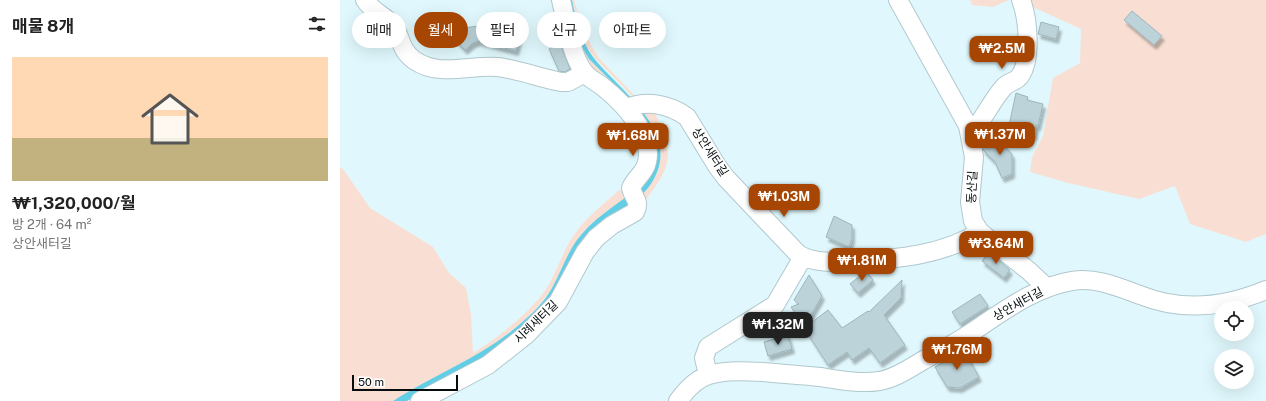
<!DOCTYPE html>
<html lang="ko">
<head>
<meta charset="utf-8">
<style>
  :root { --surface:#fff; --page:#f6f6f6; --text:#222; --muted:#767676; --accent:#a74603 }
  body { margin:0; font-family:"Public Sans","Noto Sans KR",sans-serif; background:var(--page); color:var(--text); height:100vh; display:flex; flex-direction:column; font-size:15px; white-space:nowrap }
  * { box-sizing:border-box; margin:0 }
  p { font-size:13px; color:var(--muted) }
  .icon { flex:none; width:22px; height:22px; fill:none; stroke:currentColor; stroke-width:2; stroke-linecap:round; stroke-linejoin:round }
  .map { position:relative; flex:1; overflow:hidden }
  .details { display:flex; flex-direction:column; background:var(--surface); width:340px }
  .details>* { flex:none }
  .hud { position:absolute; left:12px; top:12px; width:380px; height:36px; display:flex; gap:8px }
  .tools { position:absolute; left:874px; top:301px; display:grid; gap:8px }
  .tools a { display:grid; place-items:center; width:40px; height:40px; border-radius:50%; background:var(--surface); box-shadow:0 4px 16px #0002; font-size:20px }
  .scale { position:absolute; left:12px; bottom:10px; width:106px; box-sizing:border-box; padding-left:4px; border:2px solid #050d0f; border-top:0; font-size:11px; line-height:14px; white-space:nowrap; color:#050d0f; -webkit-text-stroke:3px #fff; paint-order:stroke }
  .price { position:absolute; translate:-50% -34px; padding:0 9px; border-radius:8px; background:var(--accent); color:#fff; font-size:13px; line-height:26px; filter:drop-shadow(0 1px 2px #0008) }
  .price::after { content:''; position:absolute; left:50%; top:24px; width:12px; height:9px; margin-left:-6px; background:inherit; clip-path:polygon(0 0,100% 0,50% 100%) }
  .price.current { background:#222; color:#fff }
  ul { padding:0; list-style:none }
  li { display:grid; align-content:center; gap:8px; height:212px; padding:0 12px }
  li span { display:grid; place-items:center; height:124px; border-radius:0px; color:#555 }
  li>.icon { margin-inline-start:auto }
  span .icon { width:72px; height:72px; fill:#fffc; stroke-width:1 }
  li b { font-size:17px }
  h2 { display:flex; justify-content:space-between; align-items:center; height:48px; padding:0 12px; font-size:17px }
  .chip { padding:0 14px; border-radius:18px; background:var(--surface); box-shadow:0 4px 16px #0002; font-size:14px; line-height:36px }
  .chip.current { background:var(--accent); color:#fff }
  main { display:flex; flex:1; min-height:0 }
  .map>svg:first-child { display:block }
</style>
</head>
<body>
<main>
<section class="details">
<h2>매물 8개<svg class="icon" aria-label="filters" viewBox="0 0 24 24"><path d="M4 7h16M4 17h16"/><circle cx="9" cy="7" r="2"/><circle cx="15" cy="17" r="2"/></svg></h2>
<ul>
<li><span style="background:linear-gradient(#ffd9b3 65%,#c2b280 0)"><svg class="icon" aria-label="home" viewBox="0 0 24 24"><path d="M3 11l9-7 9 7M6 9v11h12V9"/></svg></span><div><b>₩1,320,000/월</b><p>방 2개 · 64 m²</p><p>상안새터길</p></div></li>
</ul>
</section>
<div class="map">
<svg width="926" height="401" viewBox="0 0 926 401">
  <defs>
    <filter id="shadow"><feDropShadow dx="2.5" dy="4.5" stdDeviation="1" flood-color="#0004"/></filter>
  </defs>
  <rect width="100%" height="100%" fill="#e0f8fd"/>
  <path fill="#f9dfd3" d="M228 0 242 47 249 59 287 97 244 62Z
    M232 0H234L240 22 251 45 259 58 295 96H292L253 56 246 46Z
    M630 0H669L653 7 632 5Z
    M685 0H926V234L906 242 850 224 835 186 799 199 728 183 690 172 692 157 703 136 713 78 740 63 741 29 686 4Z
    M314 110C317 119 322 127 325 136 334 167 320 179 304 203L302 195C330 165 323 143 303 111Z
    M0 167 3 169 30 208 93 247 109 273 126 288 131 315 133 353C154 341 193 310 206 289 217 272 222 252 234 235 245 218 264 204 279 190L284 192 287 197 251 224 241 235 232 248 211 290 196 309 180 324 149 348 53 401H0Z"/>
  <path fill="#62cee5" d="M228 0H232C236 19 241 41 253 57 282 94 348 135 308 188L217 290 201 311 151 354 67 401H53C95 374 142 357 180 324 192 314 205 301 212 288 222 270 228 250 241 235 260 212 288 199 308 178L287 97 249 59 242 47Z"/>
  <path fill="#bcd3d9" stroke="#9eb5bb" filter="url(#shadow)" d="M792 11 822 36 814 45 784 20Z
    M112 15 125 28 150 24 176 31 175 35 180 36 176 51 138 41 133 43 125 50 102 26Z
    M701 22 719 27 716 39 698 34Z
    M220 43 230 69 225 72 219 71 209 49Z
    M676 93 688 97 687 100 703 104 698 126H696L694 136 668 130Z
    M654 135 672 154V174L662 178 655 162 643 150V146Z
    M494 216 512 225V239L509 247 486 237Z
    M649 252 670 270 664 278 642 261Z
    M526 271 533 280 518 293 510 284Z
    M469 275 482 296 464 327 451 307 459 304 454 300Z
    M562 280 561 298 544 315 565 345 540 363 529 348 512 360 507 352 488 365 464 328 488 310 502 328 528 311 529 312Z
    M640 294 648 306 620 324 612 312Z
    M448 335 452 349 428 356 424 342Z
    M624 350 639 377 620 388 607 387 595 367Z"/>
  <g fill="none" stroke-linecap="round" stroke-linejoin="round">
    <defs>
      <path id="minor" d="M25 0C32 11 43 15 52 24 62 35 58 48 74 60 100 78 131 64 158 67 180 70 200 78 221 82H228L245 73
        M558 0 628 126 634 157 630 202 633 221 640 232 689 271 707 288
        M287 108C307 100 329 104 347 117L377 166 386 178 458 254C475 264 496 262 515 261 559 259 602 255 640 232
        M631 134C643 120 651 102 663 88 667 82 676 82 680 76 692 59 688 18 681 0
        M368 375 364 358 368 347 435 305 463 257
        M80 401 148 365 186 335 218 302 245 252 256 238 272 225 295 212C301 201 293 198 291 188 295 178 305 173 307 162 314 135 282 102 263 87 257 82 249 79 244 72 231 55 226 21 221 0
        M338 401C346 390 356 379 369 375 386 370 405 371 423 372 442 374 461 375 480 377 499 380 520 384 539 381 554 379 570 368 582 361 598 352 614 344 629 334 661 313 694 287 732 281 756 277 778 287 800 295 842 312 885 307 926 290"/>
    </defs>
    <use href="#minor" stroke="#b1c8cd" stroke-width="20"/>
    <use href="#minor" stroke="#fff" stroke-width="18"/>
  </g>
  <g text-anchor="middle" stroke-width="3" stroke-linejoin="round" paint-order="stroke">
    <g font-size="12" fill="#050d0f" stroke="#fff">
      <text transform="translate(370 152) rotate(57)" y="4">상안새터길</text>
      <text transform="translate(632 187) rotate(-87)" y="4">동산길</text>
      <text transform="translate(678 304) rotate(-29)" y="4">상안새터길</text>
      <text transform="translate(196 322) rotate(-44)" y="4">시례새터길</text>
    </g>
  </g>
</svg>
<div class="tools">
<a><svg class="icon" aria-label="locate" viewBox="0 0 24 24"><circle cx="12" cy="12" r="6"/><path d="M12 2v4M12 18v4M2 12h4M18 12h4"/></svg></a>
<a><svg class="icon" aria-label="layers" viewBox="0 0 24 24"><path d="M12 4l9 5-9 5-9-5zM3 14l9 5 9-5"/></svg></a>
</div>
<div class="scale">50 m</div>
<b class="price" style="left:662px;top:70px">₩2.5M</b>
<b class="price" style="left:660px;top:156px">₩1.37M</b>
<b class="price" style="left:293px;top:157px">₩1.68M</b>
<b class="price" style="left:444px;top:218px">₩1.03M</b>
<b class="price" style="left:656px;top:265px">₩3.64M</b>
<b class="price" style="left:522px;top:282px">₩1.81M</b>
<b class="price current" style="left:438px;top:346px">₩1.32M</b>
<b class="price" style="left:617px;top:371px">₩1.76M</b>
<div class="hud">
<a class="chip">매매</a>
<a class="chip current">월세</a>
<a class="chip">필터</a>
<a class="chip">신규</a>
<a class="chip">아파트</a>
</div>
</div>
</main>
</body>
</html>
